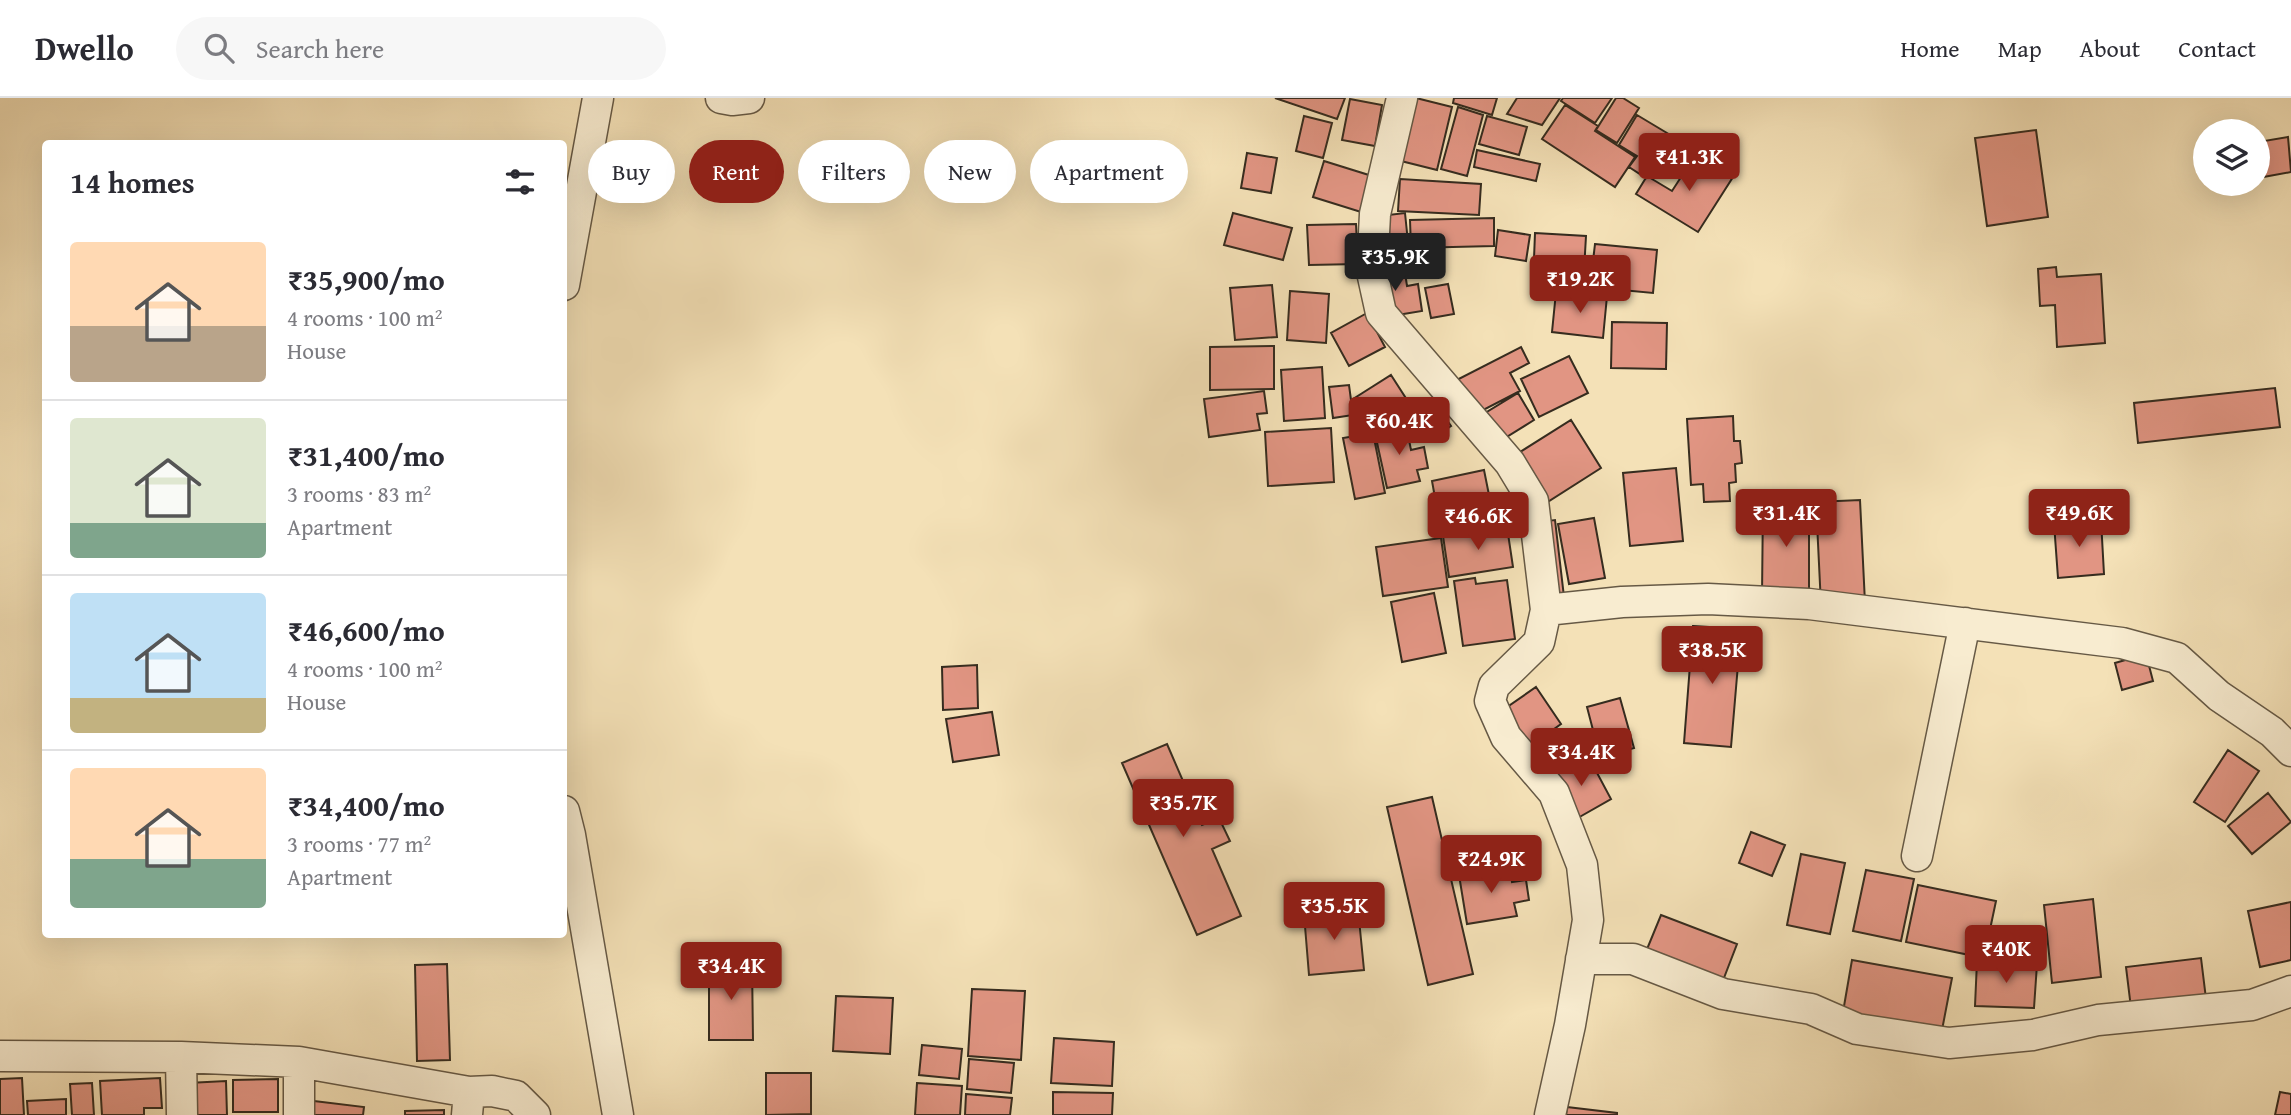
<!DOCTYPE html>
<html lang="en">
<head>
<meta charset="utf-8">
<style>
  :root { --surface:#fff; --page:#f7f7f7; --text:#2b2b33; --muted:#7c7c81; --line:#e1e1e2; --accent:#8f2418 }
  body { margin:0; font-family:"Gentium Book Plus",serif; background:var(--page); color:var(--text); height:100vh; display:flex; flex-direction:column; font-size:26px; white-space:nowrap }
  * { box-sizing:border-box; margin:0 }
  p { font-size:23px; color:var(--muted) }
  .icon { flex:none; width:38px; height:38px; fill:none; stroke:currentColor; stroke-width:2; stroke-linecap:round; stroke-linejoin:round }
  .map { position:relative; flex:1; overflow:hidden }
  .panel { position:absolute; left:42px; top:42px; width:525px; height:798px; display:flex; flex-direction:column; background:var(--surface); border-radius:7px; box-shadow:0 7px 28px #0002 }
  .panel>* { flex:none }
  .hud { position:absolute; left:588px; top:42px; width:665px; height:63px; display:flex; gap:14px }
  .fabs { position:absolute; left:2193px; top:21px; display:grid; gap:14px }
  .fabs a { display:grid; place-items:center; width:77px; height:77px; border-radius:50%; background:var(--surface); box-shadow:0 7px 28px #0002; font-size:35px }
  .price { position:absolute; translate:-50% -60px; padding:0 16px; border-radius:7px; background:var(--accent); color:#fff; font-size:23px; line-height:46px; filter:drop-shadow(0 2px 4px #0008) }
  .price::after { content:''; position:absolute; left:50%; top:42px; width:21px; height:16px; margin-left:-10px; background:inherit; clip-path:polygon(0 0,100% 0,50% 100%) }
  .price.current { background:#222; color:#fff }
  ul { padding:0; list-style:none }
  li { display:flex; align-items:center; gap:21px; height:175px; padding:0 28px }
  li+li { border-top:2px solid var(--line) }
  li span { display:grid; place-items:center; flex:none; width:196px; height:140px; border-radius:7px; color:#555 }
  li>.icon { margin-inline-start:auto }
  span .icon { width:84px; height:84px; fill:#fffc; stroke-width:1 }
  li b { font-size:30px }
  h2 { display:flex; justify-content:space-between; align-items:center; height:84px; padding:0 28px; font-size:30px }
  .pill { padding:0 24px; border-radius:32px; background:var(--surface); box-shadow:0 7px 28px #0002; font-size:24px; line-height:63px }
  .pill.current { background:var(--accent); color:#fff }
  header { display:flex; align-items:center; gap:42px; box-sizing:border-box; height:98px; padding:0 35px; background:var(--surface); border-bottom:2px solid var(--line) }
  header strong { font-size:33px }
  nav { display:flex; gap:38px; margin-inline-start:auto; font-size:24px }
  .search { width:490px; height:63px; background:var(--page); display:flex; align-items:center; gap:18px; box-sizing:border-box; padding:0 24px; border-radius:38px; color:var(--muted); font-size:26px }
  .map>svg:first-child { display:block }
</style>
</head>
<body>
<header>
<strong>Dwello</strong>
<div class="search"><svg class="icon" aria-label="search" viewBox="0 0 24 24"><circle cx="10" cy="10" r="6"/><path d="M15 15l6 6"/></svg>Search here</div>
<nav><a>Home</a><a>Map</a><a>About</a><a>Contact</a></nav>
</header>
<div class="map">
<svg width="2291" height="1017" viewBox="0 0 2291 1017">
  <rect width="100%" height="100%" fill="#f4e1b7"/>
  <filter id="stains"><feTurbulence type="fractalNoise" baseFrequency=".00286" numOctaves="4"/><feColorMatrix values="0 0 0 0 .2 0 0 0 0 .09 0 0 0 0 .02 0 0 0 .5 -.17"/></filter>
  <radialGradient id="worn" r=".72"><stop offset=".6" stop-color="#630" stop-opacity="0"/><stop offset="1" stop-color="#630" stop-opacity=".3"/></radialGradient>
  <path fill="#e19583" stroke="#362c1f" stroke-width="2" d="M1275 0H1345L1337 21Z
    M1416 0 1452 9 1437 72 1389 60Z
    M1454 0H1497L1492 17 1453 5Z
    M1517 0H1560L1542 27 1507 16Z
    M1563 0H1612L1595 25 1561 3Z
    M1616 0H1623L1639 10 1617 45 1596 32Z
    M1350 1 1382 7 1375 48 1342 42Z
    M1565 7 1598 28 1595 33 1635 59 1615 89 1542 41Z
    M1458 9 1483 17 1467 78 1441 71Z
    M1637 17 1672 38 1646 80 1629 69 1637 58 1619 47Z
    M1304 18 1332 25 1323 60 1296 53Z
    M1487 18 1527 29 1519 57 1479 46Z
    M2036 32 2048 119 1987 128 1975 40Z
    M2288 39 2291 74 2258 80V44Z
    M1477 52 1540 66 1536 83 1474 69Z
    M1247 55 1277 60 1271 95 1241 90Z
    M1696 56 1733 79 1698 134 1636 96 1647 78 1672 93Z
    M1324 63 1372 78 1361 114 1313 99Z
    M1400 81 1481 86 1479 117 1398 113Z
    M1233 115 1292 130 1283 162 1224 147Z
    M1405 115 1409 154 1367 158 1363 120Z
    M1494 120V148L1411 150 1410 122Z
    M1356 126 1358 166 1309 167 1307 127Z
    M1498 132 1530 137 1526 163 1495 158Z
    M1535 135 1586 138 1583 190 1533 187Z
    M1595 146 1657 152 1653 195 1590 189Z
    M1404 168 1407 188 1418 186 1422 213 1379 220 1371 173Z
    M2056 169 2057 179 2101 176 2105 245 2057 249 2055 207 2040 208 2038 171Z
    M1448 186 1454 216 1431 220 1425 190Z
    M1272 187 1277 239 1235 242 1230 190Z
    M1290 193 1329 196 1326 245 1287 242Z
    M1556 194 1607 198 1603 240 1552 234Z
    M1367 215 1385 249 1349 268 1331 235Z
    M1612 224 1667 225 1666 271 1611 270Z
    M1274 248V291L1210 292V249Z
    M1521 249 1529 265 1510 275 1520 293 1462 323 1445 288Z
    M1569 258 1588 295 1539 319 1521 281Z
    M1322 269 1325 320 1284 323 1281 272Z
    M1391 277 1409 305 1370 329 1353 301Z
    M1349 287 1353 317 1333 320 1329 289Z
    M2275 290 2280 329 2138 345 2134 305Z
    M1264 293 1267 315 1257 316 1260 332 1209 339 1204 301Z
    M1518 295 1534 322 1489 350 1472 323Z
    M1437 308 1451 328 1430 342 1417 322Z
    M1733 318 1734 343H1740L1742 365 1735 366 1736 384 1729 385 1730 403 1704 404 1703 386 1691 387 1687 321Z
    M1571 322 1601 370 1532 414 1501 366Z
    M1398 326 1402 344 1409 342 1411 352 1424 349 1428 370 1417 372 1420 383 1387 390 1374 331Z
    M1331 330 1334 384 1268 388 1265 334Z
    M1373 335 1385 395 1355 401 1343 340Z
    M1676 370 1683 443 1630 448 1623 375Z
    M1484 372 1492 412 1439 422 1432 383Z
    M1860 402 1865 505 1821 507 1816 404Z
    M1763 403H1809V498H1762Z
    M1594 420 1605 480 1569 486 1558 426Z
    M1555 422 1564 499 1540 502 1531 425Z
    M2101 422 2104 476 2058 480 2054 425Z
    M1507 429 1513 469 1449 479 1443 438Z
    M1441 440 1448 489 1383 498 1376 449Z
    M1475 480 1476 486 1507 482 1515 541 1463 548 1454 483Z
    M1434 495 1446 555 1402 564 1391 504Z
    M1693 528 1741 531 1731 649 1684 645Z
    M2146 556 2153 583 2122 592 2115 565Z
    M977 567 978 610 943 612 942 569Z
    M1536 589 1561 626 1526 651 1500 614Z
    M1620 600 1634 650 1600 659 1587 609Z
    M992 614 999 657 953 664 946 621Z
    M1167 646 1202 727 1219 720 1230 743 1212 751 1241 818 1197 837 1122 665Z
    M2228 652 2259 673 2225 724 2194 704Z
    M1588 658 1611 701 1576 721 1551 679Z
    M2268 695 2291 724 2252 756 2228 728Z
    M1432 699 1473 876 1428 887 1387 709Z
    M1751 734 1785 747 1772 778 1739 765Z
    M1801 756 1845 765 1830 836 1787 827Z
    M1510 769 1512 784 1526 782 1529 802 1514 805 1517 818 1467 826 1459 777Z
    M1866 772 1914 781 1901 843 1853 833Z
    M1918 787 1996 803 1984 860 1906 844Z
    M2093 801 2101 879 2052 885 2044 807Z
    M2291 804V862L2260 869 2248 813Z
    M1358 811 1364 872 1309 877 1304 816Z
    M1661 817 1737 846 1722 885 1645 856Z
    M2201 860 2207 909 2132 918 2126 869Z
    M1852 862 1952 880 1942 932 1843 914Z
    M1977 863 2037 866 2034 910 1975 908Z
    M709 865H752L753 942H709Z
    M447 866 450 962 417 963 415 867Z
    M972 891 1025 893 1021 962 968 958Z
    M836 898 893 900 890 956 833 953Z
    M1054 940 1114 944 1112 988 1051 985Z
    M922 947 962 951 959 981 919 977Z
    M969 961 1014 965 1011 995 967 991Z
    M766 975H811V1016L766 1017Z
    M22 980 24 1017H0V981Z
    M160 980 162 1010H144V1017H102L100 983Z
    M278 981V1014H233V982Z
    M226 983 227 1017H189L188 985Z
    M92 985 94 1017H72L70 986Z
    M917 985 962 988 960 1017H915Z
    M1053 994 1113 995 1112 1017H1053Z
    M2280 994 2291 996V1017H2275Z
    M966 996 1012 1000 1010 1017H965Z
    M66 1001V1017H28L27 1003Z
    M314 1003 364 1009 363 1017H313Z
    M1567 1009 1617 1015V1017H1566Z
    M444 1012V1017H405V1013Z"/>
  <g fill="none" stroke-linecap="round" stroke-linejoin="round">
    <defs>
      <path id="street" d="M721 0 732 2 749 0
        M1402 0 1375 116 1372 174 1381 215 1510 365 1533 403 1546 512 1622 504 1708 501 1809 506 2122 545 2177 560 2219 598 2272 634 2291 653
        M564 187 598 0
        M1546 512 1539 544 1494 588 1490 603 1506 639 1554 695 1582 767 1588 822 1570 927 1550 1017
        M564 713 570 737 618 1017
        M1917 758 1965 525
        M1581 861H1633L1723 896 1811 911 1857 931 1949 945 2033 937 2098 922 2252 907 2291 893
        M0 958 181 959 182 1017
        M181 959 299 964 469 994
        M299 1017V964
        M467 1017 469 994 492 993 516 998 535 1017"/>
    </defs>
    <use href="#street" stroke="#665945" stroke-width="33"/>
    <use href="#street" stroke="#f8ecd0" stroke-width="30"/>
  </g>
  <rect width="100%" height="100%" filter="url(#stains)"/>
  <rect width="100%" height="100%" fill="url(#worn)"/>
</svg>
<div class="fabs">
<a><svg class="icon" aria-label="layers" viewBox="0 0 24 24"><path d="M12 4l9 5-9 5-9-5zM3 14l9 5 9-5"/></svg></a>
</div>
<b class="price" style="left:1689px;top:95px">₹41.3K</b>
<b class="price current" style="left:1395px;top:195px">₹35.9K</b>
<b class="price" style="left:1580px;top:217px">₹19.2K</b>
<b class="price" style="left:1399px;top:359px">₹60.4K</b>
<b class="price" style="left:1786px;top:451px">₹31.4K</b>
<b class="price" style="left:2079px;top:451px">₹49.6K</b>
<b class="price" style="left:1478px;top:454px">₹46.6K</b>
<b class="price" style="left:1712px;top:588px">₹38.5K</b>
<b class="price" style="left:1581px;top:690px">₹34.4K</b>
<b class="price" style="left:1183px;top:741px">₹35.7K</b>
<b class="price" style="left:1491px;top:797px">₹24.9K</b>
<b class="price" style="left:1334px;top:844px">₹35.5K</b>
<b class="price" style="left:2006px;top:887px">₹40K</b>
<b class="price" style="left:731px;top:904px">₹34.4K</b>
<div class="hud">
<a class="pill">Buy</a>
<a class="pill current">Rent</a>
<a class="pill">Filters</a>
<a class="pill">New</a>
<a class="pill">Apartment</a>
</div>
<section class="panel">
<h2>14 homes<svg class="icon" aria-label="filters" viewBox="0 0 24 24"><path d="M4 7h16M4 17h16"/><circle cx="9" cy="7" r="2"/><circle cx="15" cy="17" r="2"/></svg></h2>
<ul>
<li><span style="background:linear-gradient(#ffd9b3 60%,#b9a48a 0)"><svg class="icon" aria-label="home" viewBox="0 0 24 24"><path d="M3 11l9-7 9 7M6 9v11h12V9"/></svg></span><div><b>₹35,900/mo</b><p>4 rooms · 100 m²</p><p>House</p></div></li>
<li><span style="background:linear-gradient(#dfe7d0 75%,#7fa58c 0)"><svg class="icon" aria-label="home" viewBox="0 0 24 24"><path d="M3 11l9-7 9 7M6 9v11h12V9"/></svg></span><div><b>₹31,400/mo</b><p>3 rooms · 83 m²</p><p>Apartment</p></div></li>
<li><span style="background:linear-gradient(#bfe0f5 75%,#c2b280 0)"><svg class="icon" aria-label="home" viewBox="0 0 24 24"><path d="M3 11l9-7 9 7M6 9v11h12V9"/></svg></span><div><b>₹46,600/mo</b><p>4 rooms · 100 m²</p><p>House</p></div></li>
<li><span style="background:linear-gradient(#ffd9b3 65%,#7fa58c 0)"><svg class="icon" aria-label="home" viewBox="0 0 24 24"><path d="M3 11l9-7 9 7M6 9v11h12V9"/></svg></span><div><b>₹34,400/mo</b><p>3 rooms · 77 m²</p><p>Apartment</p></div></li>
</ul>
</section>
</div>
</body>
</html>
